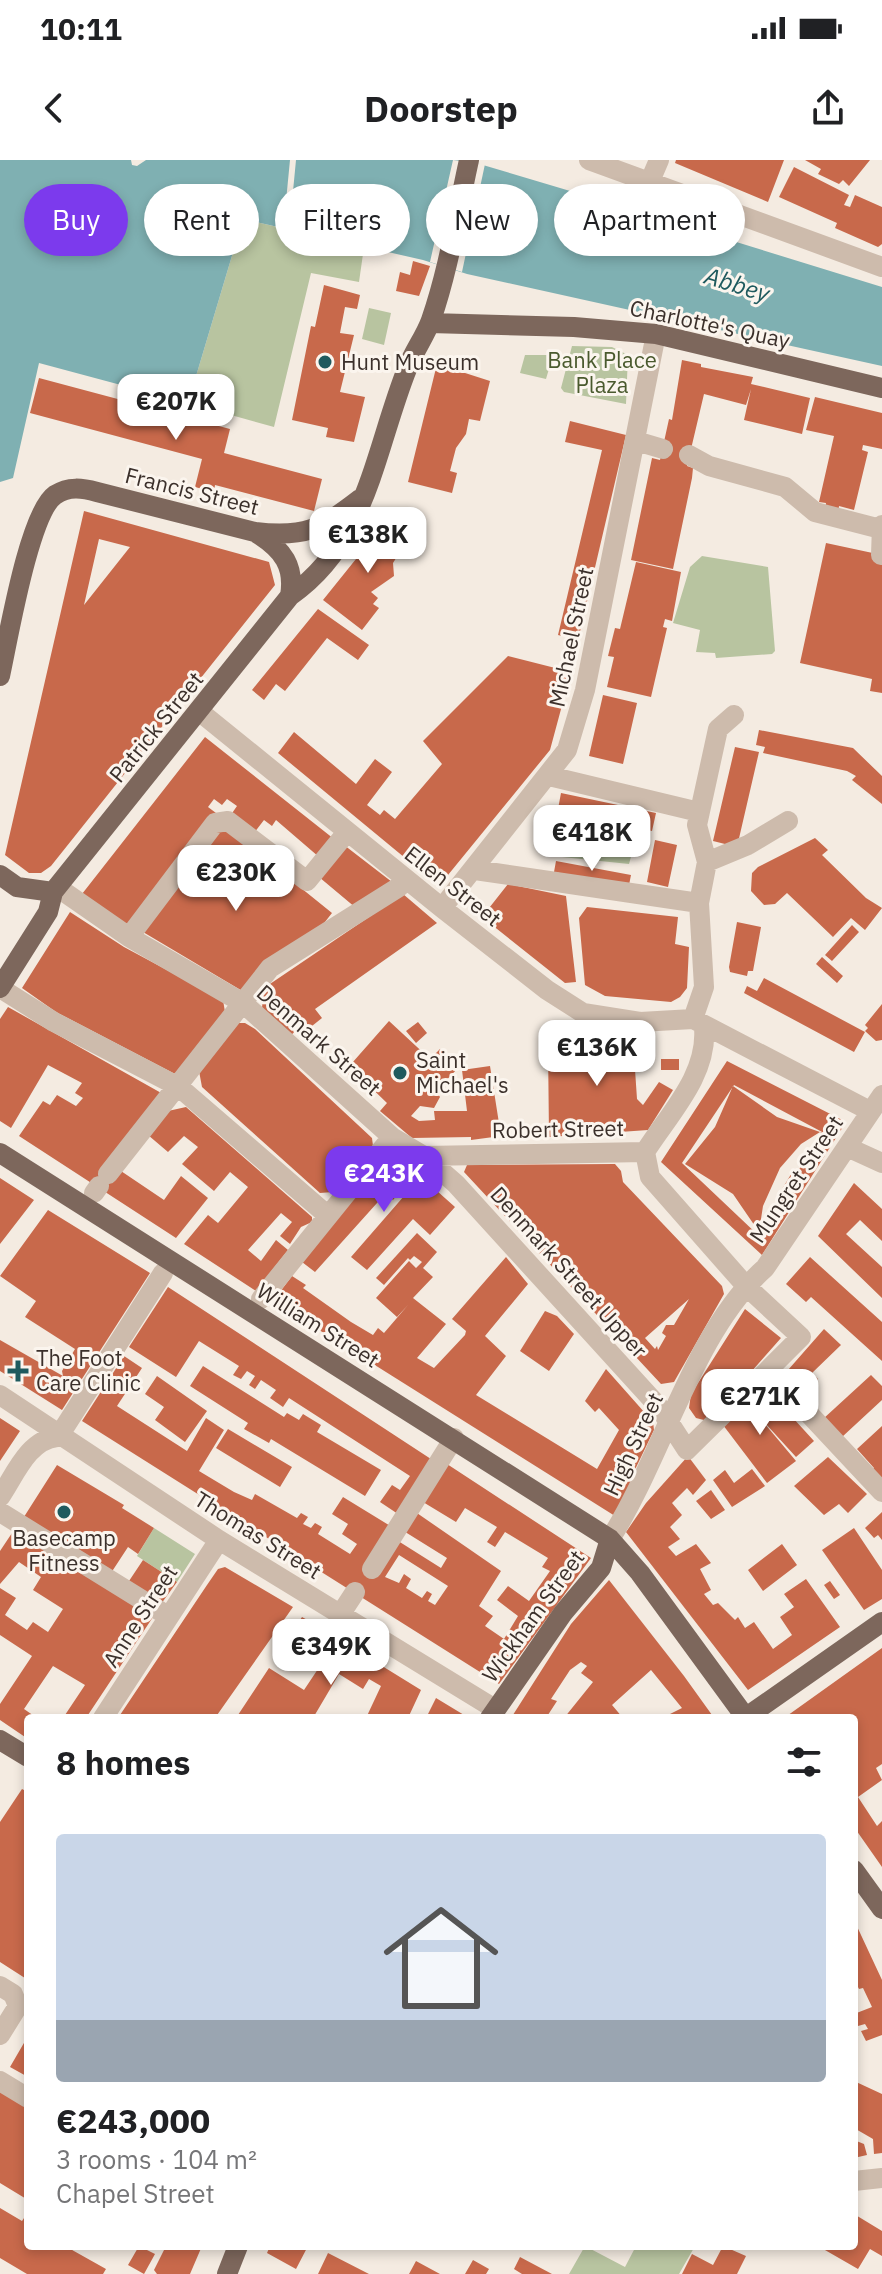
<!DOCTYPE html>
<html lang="en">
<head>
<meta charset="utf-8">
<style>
  :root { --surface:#fff; --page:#f6f6f6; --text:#202124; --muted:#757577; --accent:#7c3aed }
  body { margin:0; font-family:"IBM Plex Sans",sans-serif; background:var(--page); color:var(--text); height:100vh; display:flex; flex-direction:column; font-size:30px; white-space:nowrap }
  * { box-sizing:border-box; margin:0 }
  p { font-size:26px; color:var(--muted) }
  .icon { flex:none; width:44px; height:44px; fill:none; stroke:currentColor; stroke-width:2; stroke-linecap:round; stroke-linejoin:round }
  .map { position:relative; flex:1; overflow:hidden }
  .details { position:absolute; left:24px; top:1554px; width:834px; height:536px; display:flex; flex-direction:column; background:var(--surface); border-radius:8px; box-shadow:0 4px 12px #0003 }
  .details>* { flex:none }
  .guide { position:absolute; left:24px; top:24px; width:834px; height:72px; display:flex; gap:16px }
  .price { position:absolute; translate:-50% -68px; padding:0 18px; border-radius:16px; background:#fff; color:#222; font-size:26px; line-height:52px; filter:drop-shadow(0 2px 4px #0008) }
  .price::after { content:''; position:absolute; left:50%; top:48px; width:24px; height:18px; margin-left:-12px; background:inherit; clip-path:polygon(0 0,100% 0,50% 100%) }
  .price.selected { background:var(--accent); color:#fff }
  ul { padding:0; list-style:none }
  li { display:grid; align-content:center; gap:16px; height:424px; padding:0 32px }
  li span { display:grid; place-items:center; height:248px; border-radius:8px; color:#555 }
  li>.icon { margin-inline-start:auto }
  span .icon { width:144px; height:144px; fill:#fffc; stroke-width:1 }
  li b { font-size:34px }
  h2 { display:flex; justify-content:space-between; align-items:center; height:96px; padding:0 32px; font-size:34px }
  .tag { padding:0 28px; border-radius:36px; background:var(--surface); box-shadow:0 4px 12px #0003; font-size:28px; line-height:72px }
  .tag.selected { background:var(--accent); color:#fff }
  .status { display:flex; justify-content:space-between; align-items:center; height:56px; padding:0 40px; background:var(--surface); direction:ltr }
  .status svg { height:22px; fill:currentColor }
  header { display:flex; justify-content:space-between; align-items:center; height:104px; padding:0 32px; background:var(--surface); font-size:36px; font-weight:700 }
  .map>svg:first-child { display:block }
</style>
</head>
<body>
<div class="status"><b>10:11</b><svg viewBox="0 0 49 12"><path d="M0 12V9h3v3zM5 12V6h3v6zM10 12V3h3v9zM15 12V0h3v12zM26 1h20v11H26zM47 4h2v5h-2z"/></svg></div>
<header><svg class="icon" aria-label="back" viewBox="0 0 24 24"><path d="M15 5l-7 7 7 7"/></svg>Doorstep<svg class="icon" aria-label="share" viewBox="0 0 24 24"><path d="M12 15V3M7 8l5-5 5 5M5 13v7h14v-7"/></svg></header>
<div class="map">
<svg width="882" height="2114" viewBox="0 0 882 2114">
  <rect width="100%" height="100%" fill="#f4ebe1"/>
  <path fill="#b8c4a0" d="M256 62 364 87 359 122 311 113 274 267 188 243 234 89Z
    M369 148 391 153 384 185 362 179Z
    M572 186 612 187 628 195 626 244 564 232 561 228Z
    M525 195H553L546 219 520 213Z
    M702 396 768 407 775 491 772 494 716 498 715 493 696 492 700 470 673 463 690 407Z
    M578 672 634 686 629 704 562 697 572 684 579 686 576 680Z
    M154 1368 195 1394 177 1422 137 1396Z
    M585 2086 625 2107 636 2086H695L679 2114H569Z"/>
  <path fill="#7fb0b2" d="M0 0H131L132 5 137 6 146 0H466L644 53 647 44 683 55 681 65 882 127V206L467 114 423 100 256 62 234 89 188 243 39 203 13 318 0 322Z"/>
  <path fill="#f4ebe1" d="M290 0H296L289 73 283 72Z
    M453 0 485 4 462 112 430 102Z"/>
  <path fill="#c8694b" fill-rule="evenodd" d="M676 0H784L768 42 675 3Z
    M805 0H870L849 26 843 20 839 24 818 14 821 9Z
    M794 7 849 35 844 45 850 47 855 35 882 47V84L878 87 835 68 837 63 779 37Z
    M413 101 430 106 419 136 396 131 400 112 410 115Z
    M324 125 360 135 357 149 345 147 340 173 354 175 340 232 365 237 354 282 326 277 328 268 292 260 311 166 315 167Z
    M682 200 701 204V207L753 217 751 224 810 238 802 274 744 260 751 229 746 245 704 234 687 306 693 308 692 318 673 409 631 400 652 298 660 300 669 259 672 260Z
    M437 204 490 221 480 261 469 259 466 274 456 288 450 311 457 313 452 333 408 322Z
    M39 218 230 269 224 293 322 319 314 351 215 325 214 332 195 327 202 299 30 253Z
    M815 237 882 253V289L863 285 862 290 868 292 854 350 839 346 838 354 825 351 826 343 819 342 834 276 806 270Z
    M570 261 626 275 578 480 558 475 602 290 565 282Z
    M84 351 269 402 275 425 51 706 41 713H29L5 695ZM99 379 130 387 84 445Z
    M389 358 411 374 393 403 394 416 371 432 378 438 373 444 379 448 362 470 323 440Z
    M826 383 882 395V533L870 531 872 519 800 503Z
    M636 402 681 412 672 461 665 459 663 467 667 468 651 537 607 527 614 497 608 496 615 468 620 469Z
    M318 449 369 485 358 500 327 478 285 531 276 524 264 540 252 530Z
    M508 496 571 512 550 590 439 726 278 593 294 572 356 624 375 599 392 612 367 645 380 655 384 650 395 659 442 604 423 581Z
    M603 535 637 543 623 604 589 596Z
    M759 570 853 588 882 616V644L852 620 856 616 847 611 763 593 765 587 756 585Z
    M205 577 334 679 319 697 276 660 272 666 264 660 251 677 228 659 237 646 227 639 222 645 214 639 208 647 216 653 131 770 82 734Z
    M735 587 759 592 737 687 713 681Z
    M561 633 656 653 652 671 569 654 558 649Z
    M228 669 332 753 321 767 244 832 143 772 215 671Z
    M815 678 828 690 822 695 866 738 882 748 865 770 851 758 833 777 787 733 775 744 764 745 751 731 752 713 758 707Z
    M655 680 677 685 668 727 647 722Z
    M344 685 392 722 356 748 319 717Z
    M556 701 631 715 629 725 554 712Z
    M508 724 566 736 576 822 565 823 482 757Z
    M403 734 437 763 315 849 322 858 302 874 298 869 291 875 262 848 264 828Z
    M587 747 678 757 675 784 689 787 687 828 680 837 671 842 605 836 585 825 579 758Z
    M70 752 124 787 223 840 225 852 175 914 56 852 22 828Z
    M737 762 761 767 753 811H748L747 816 730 812 729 807Z
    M852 765 859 772 832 801 825 795Z
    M822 797 843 816 837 823 816 804Z
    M764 818 865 872 854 892 744 833 747 826 757 831Z
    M882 844V880L876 881 865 871 868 868 865 865Z
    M8 847 163 934 118 1009 164 1040 181 1016 208 1038 176 1078 19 976 43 941 50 945 57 935 76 946 83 938 75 933 82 923 48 905 11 968 0 961V859Z
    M389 861 430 899 440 889 459 907 436 931 440 937 434 948 420 946 411 956 419 961 435 960 434 951H467L462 910 490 906 501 976 471 980V977L412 978 380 951 387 943 359 916 354 920 345 911Z
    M418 862 427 873 416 883 406 871Z
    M236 863H245L255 869 372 978 373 986 333 1032 320 1033 202 927 199 911Z
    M574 869 607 881 633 880 637 939 643 945 659 922 673 930 648 970 549 977 548 885Z
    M661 899H679V910H661Z
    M727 901 846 962 762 1095 661 1002ZM734 925 824 973 821 972 797 1013 793 1011 779 1034 782 1036 758 1075 682 1003Z
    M733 926 777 957 820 972 801 984 780 1008 763 1046 759 1072 733 1034 685 1004 715 967Z
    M186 947 312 1057V1062L301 1067 290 1084 280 1076 292 1062 281 1053 248 1090 261 1101 276 1080 288 1090 256 1131 184 1084 208 1055 218 1063 248 1027 230 1012 214 1031 182 1004 198 987 184 976 168 992 148 975 168 951Z
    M388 997 400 998 455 1047 430 1075 413 1059 367 1110 351 1097 411 1028 406 1024 393 1040 386 1033 315 1112 302 1102Z
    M615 1004 621 1011 623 1022 722 1126 724 1134 674 1222 661 1224 464 1012 467 1005ZM689 1139 674 1165H666L662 1173 666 1176 658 1190 657 1186 655 1189 645 1178Z
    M0 1018 34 1040 0 1084Z
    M854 1023 882 1049V1081L860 1060 846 1074 882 1107V1138L818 1076Z
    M48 1050 150 1113 62 1250 0 1211V1180L63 1216 62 1211 75 1189 25 1157 36 1141 0 1116Z
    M417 1073 437 1092 423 1108 433 1117 413 1138 446 1164 417 1198 434 1208 465 1175 466 1171 452 1159 506 1097 528 1124 485 1176 506 1196 476 1235 597 1309 619 1270 599 1248 595 1252 585 1241 606 1209 653 1262 654 1270 630 1320 635 1323 615 1356 273 1141 292 1116 306 1125 303 1128 351 1162 373 1175 378 1168 384 1173 408 1145 397 1157 376 1138 409 1101 416 1108 422 1102 414 1096 410 1100 408 1098 384 1125 376 1118Z
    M810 1097 882 1162V1201L811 1137 806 1142 786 1124Z
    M168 1127 434 1301 398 1354 380 1342 392 1325 400 1330 410 1316 289 1238 283 1247 270 1238 276 1230 261 1220 255 1229 249 1225 255 1216 247 1211 241 1219 233 1215 239 1206 199 1181 176 1217 129 1187Z
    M745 1149 781 1178 708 1261 696 1258 689 1248 691 1234Z
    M545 1151 557 1156 574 1174 549 1211 520 1191Z
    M824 1169 841 1185 812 1213 818 1219 808 1229 788 1210Z
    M124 1196 142 1208 117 1246 187 1291 206 1258 224 1270 199 1311 234 1332 252 1340 255 1334 297 1358 301 1353 308 1357 303 1364 311 1368 315 1363 322 1367 318 1374 350 1394 357 1384 342 1374 348 1364 332 1354 343 1337 392 1367 395 1379 441 1408 447 1398 402 1370 414 1351 501 1411 479 1446 493 1456 485 1466 504 1479 518 1456 497 1440 508 1426 529 1441 550 1411 542 1407 548 1398 505 1372 495 1387 487 1382 497 1367 465 1348 456 1362 423 1342 447 1304 591 1398 499 1524 82 1261ZM399 1395 448 1426 435 1445 428 1441 432 1434 427 1431 422 1438 406 1428 411 1419 404 1414 399 1423 385 1417Z
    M203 1206 284 1257 287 1253 299 1260 303 1254 321 1265 317 1272 381 1310 365 1336 271 1279 269 1283 244 1269 248 1263 190 1226Z
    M871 1215 882 1226V1240L842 1277 823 1259Z
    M157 1216 207 1251 185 1282 155 1260 164 1247 145 1234Z
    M767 1226 779 1237 759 1257 796 1301 767 1323 723 1265Z
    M783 1247 814 1281 796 1297 765 1263Z
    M0 1258 20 1271 0 1301Z
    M882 1266V1324L871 1311 874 1308 857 1289Z
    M228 1269 292 1307 280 1327 216 1288Z
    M688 1296 706 1320 693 1335 687 1328 672 1343 682 1355 670 1367 680 1379 668 1387 676 1396 696 1384 711 1403 700 1409 711 1430 704 1434 713 1445 718 1443 735 1460 738 1457 745 1468 754 1462 773 1489 792 1475 780 1457 794 1447 784 1434 806 1419 840 1467 748 1530 626 1372 646 1343Z
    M828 1297 867 1334 848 1353 839 1344 824 1355 794 1326Z
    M57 1305 124 1345 122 1348 154 1368 138 1394 128 1387 111 1413 22 1360Z
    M752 1309 765 1326 732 1347 713 1320 725 1310 734 1323Z
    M711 1330 725 1350 711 1359 696 1341Z
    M882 1352V1380L878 1375 874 1378 865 1368Z
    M16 1367 155 1454 86 1558H63L85 1525 53 1506 24 1549 37 1558H28V1579L0 1560V1544L32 1496 0 1475V1428L16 1438 5 1455 27 1470 33 1462 48 1472 63 1449 33 1430 41 1417 19 1402 0 1424V1391Z
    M854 1368 882 1410V1439L864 1450 822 1390Z
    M782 1384 797 1405 763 1431 748 1410Z
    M143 1400 177 1422 161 1444 127 1424Z
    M225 1407 293 1447 215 1558H118L207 1425 218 1409Z
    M609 1420 684 1516 712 1555 707 1558H662L682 1548 651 1510 612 1545 623 1558H564L593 1522 581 1513 587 1506 581 1502 570 1510 551 1539 557 1541 546 1558H511L571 1464Z
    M830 1421 840 1435 834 1439 824 1425Z
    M302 1457 318 1466 307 1483 292 1473Z
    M327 1472 421 1530 408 1558 392 1554 391 1558H366L381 1526 369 1519 363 1529 339 1514 313 1558H236L269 1508 304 1530 328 1494 317 1487Z
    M882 1488V1604L876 1608 882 1620 858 1637 877 1666 882 1661V1707L854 1667V1558H784Z
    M436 1538 469 1558H426Z
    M22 1629 28 1632V1820L0 1802V1662Z
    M854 1760 882 1820V1875L866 1881 861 1871 868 1869 865 1864 858 1866 854 1859V1854L872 1847 863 1828 859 1829 854 1819Z
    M28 1876V1917L10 1907Z
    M854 1921 882 1934V1993L874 1994 873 1979 854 1968Z
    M0 1928 28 1945V2040L0 2023Z
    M854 1980 864 1984 867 1995 854 1998Z
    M0 2048 22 2061 28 2052V2086H65L106 2109 103 2114H27L0 2098Z
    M854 2054 882 2071V2096L870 2089 858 2109 818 2086H854Z
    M139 2086 155 2094 144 2114 128 2105Z
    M166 2086H202L190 2114H157L154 2110Z
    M270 2086H308L296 2109 267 2093Z
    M723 2086 746 2096 737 2114H682L692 2094 713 2105Z
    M328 2093 369 2114H318Z
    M520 2097 552 2114H522L514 2109Z
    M473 2100 489 2109 486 2114H465Z
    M416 2101 440 2114H409Z"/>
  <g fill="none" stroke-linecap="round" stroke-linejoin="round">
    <path stroke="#cdbbac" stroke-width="20" d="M589 0 882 107
      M650 21 659 0
      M636 281 663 289
      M689 295 709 306 785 327 815 352 881 369
      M881 395 882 365
      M200 552 442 748 547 830 583 853 640 862 693 859 870 951
      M549 616 699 652
      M707 702 748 685 788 661
      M475 710 699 743
      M57 727 129 777 243 843 392 977 424 996 456 1024 659 1247 687 1290 768 1210
      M442 748 567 590 585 530 656 174
      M129 777 215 663 228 661 307 721 347 672
      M0 828 54 862 179 927 326 1054
      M693 859 704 827 699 743 707 702 697 665 718 569 734 555
      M847 987 882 1003
      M645 992 650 1017 746 1126 801 1177 768 1210 882 1332
      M645 992C669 954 708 915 704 868
      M424 996 645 992
      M108 1014 270 808 399 727
      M94 1033 99 1026
      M261 1139 387 983
      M0 1235 219 1380 495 1549
      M64 1268 163 1113
      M0 1337C15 1315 28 1280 57 1277
      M0 1352 168 1456
      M610 1379C663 1296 693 1172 765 1108L882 935
      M372 1409 454 1278
      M340 1455 355 1432
      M103 1558 219 1380
      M0 1826 13 1834 18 1846 0 1875
      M0 1921 28 1938
      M854 2021 882 2018"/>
    <path stroke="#7d675c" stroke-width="20" d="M430 163 574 167 656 174 882 228
      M258 374C283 390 295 406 290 436
      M0 516C8 480 29 353 55 335 69 326 82 328 97 332L255 372C305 378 321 369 360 339
      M0 715 17 727 53 732
      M0 828 48 752 53 732 290 436C367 383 375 289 407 209 413 192 425 177 431 160 449 108 457 54 469 0
      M0 993 610 1379 640 1413 746 1558
      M490 1558 563 1453 601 1408 610 1379
      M745 1558 882 1462
      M0 1580 28 1597
      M854 1710 882 1749
      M227 2114 238 2086"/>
  </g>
  <g fill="#1f5a5e" stroke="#fbf5ee" stroke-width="3">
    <circle cx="325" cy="202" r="8"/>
    <circle cx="400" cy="913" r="8"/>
    <path d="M14 1199h8v8h8v8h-8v8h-8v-8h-8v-8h8z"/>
    <circle cx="64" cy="1352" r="8"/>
  </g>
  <g text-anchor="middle" stroke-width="6" stroke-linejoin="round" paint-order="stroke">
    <g font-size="22" fill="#3b302b" stroke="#fbf5ee">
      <text transform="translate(710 164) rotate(12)" y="8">Charlotte's Quay</text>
      <text transform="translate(192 331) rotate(14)" y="8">Francis Street</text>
      <text transform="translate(571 477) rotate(-78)" y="8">Michael Street</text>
      <text transform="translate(156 567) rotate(-51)" y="8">Patrick Street</text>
      <text transform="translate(453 726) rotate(38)" y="8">Ellen Street</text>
      <text transform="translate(319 880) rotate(41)" y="8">Denmark Street</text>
      <text transform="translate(558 969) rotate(-1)" y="8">Robert Street</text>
      <text transform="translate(796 1019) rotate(-56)" y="8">Mungret Street</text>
      <text transform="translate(569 1112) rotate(48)" y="8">Denmark Street Upper</text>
      <text transform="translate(318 1165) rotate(32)" y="8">William Street</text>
      <text transform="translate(633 1284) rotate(-65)" y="8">High Street</text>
      <text transform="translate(258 1375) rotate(32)" y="8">Thomas Street</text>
      <text transform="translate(140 1456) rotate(-57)" y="8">Anne Street</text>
      <text transform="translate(533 1456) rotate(-54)" y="8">Wickham Street</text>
    </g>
    <g font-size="22" fill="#4a5a2e" stroke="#fbf5ee">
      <text x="602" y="208">Bank Place<tspan x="602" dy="25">Plaza</tspan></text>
    </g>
    <g font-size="22" fill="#3b302b" stroke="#fbf5ee" text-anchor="start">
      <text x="341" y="210">Hunt Museum</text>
      <text x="416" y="908">Saint<tspan x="416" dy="25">Michael's</tspan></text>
      <text x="36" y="1206">The Foot<tspan x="36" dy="25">Care Clinic</tspan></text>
      <text x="64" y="1386" text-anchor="middle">Basecamp<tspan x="64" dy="25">Fitness</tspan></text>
    </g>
    <g font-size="24" font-style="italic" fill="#1f5a5e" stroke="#fbf5ee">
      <text transform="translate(737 125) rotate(17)" y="8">Abbey</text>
    </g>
  </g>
</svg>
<b class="price" style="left:176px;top:282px">€207K</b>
<b class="price" style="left:368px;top:415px">€138K</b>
<b class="price" style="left:592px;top:713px">€418K</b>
<b class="price" style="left:236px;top:753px">€230K</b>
<b class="price" style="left:597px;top:928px">€136K</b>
<b class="price selected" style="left:384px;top:1054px">€243K</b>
<b class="price" style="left:760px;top:1277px">€271K</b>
<b class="price" style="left:331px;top:1527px">€349K</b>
<div class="guide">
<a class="tag selected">Buy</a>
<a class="tag">Rent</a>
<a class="tag">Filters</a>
<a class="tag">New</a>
<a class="tag">Apartment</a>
</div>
<section class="details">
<h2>8 homes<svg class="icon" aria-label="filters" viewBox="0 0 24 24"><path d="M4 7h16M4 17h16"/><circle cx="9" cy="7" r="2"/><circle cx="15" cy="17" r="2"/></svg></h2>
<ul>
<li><span style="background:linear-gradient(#c9d6e8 75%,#9aa5b1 0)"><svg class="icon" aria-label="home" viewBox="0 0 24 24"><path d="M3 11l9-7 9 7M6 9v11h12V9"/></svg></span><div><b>€243,000</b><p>3 rooms · 104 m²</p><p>Chapel Street</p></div></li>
</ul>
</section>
</div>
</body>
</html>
